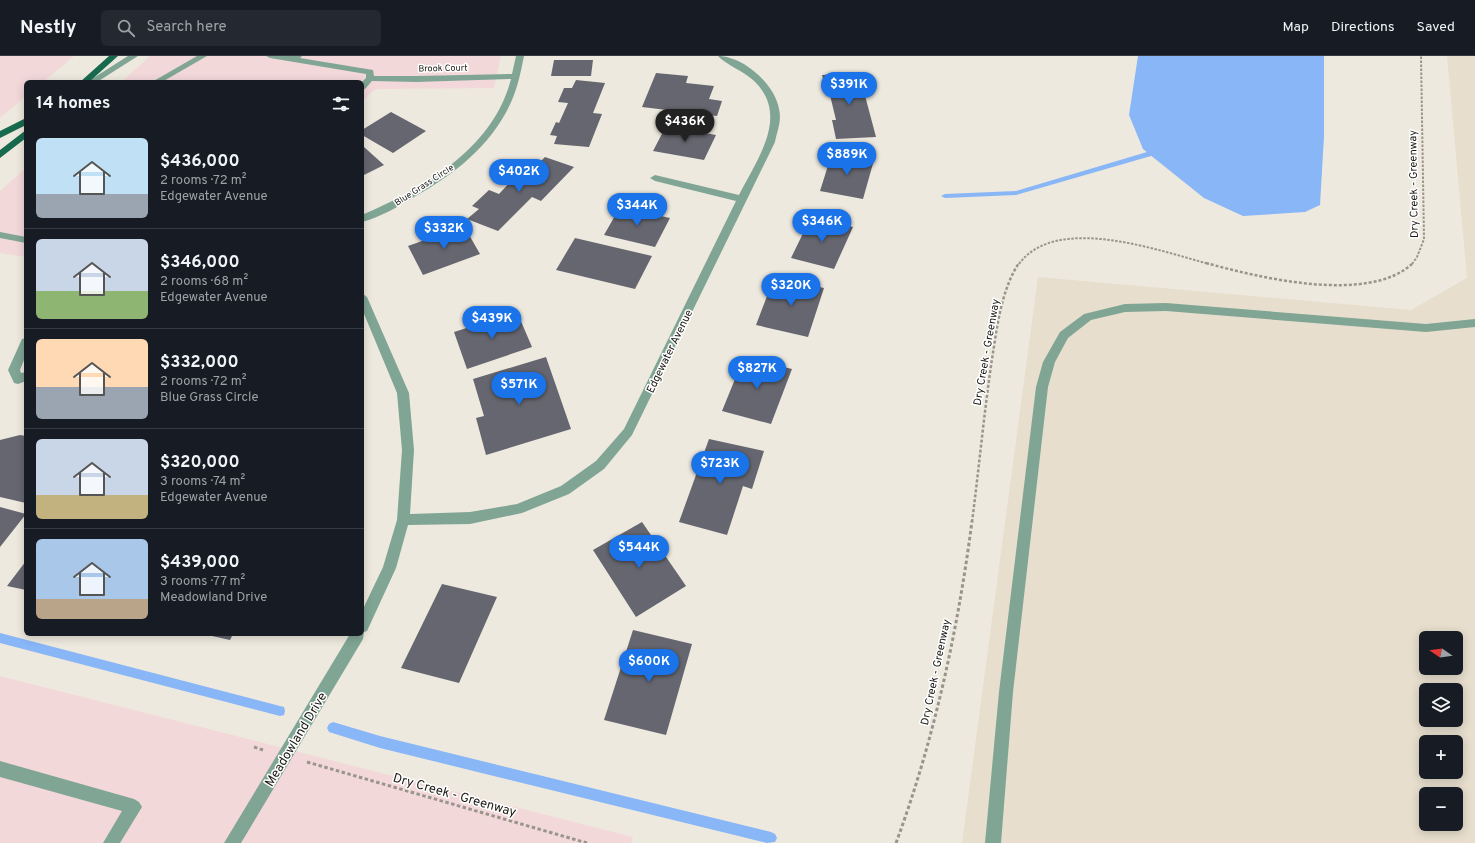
<!DOCTYPE html>
<html lang="en">
<head>
<meta charset="utf-8">
<style>
  :root { --surface:#171b24; --page:#242831; --text:#f1f3f6; --muted:#9ea1a6; --line:#363941; --accent:#1a73e8 }
  body { margin:0; font-family:Overpass,sans-serif; background:var(--page); color:var(--text); height:100vh; display:flex; flex-direction:column; font-size:15px; white-space:nowrap }
  * { box-sizing:border-box; margin:0 }
  p { font-size:13px; color:var(--muted) }
  .icon { flex:none; width:22px; height:22px; fill:none; stroke:currentColor; stroke-width:2; stroke-linecap:round; stroke-linejoin:round }
  .map { position:relative; flex:1; overflow:hidden }
  .side { position:absolute; left:24px; top:24px; width:340px; height:556px; display:flex; flex-direction:column; background:var(--surface); border-radius:6px; box-shadow:0 2px 10px #0003 }
  .side>* { flex:none }
  .needle { width:26px; rotate:283deg }
  .buttons { position:absolute; left:1419px; top:575px; display:grid; gap:8px }
  .buttons a { display:grid; place-items:center; width:44px; height:44px; border-radius:6px; background:var(--surface); box-shadow:0 2px 10px #0003; font-size:20px }
  .price { position:absolute; translate:-50% -34px; padding:0 9px; border-radius:14px; background:var(--accent); color:#fff; font-size:13px; line-height:26px; filter:drop-shadow(0 1px 2px #0008) }
  .price::after { content:''; position:absolute; left:50%; top:24px; width:12px; height:9px; margin-left:-6px; background:inherit; clip-path:polygon(0 0,100% 0,50% 100%) }
  .price.selected { background:#222; color:#fff }
  ul { padding:0; list-style:none }
  li { display:flex; align-items:center; gap:12px; height:100px; padding:0 12px }
  li+li { border-top:1px solid var(--line) }
  li span { display:grid; place-items:center; flex:none; width:112px; height:80px; border-radius:6px; color:#555 }
  li>.icon { margin-inline-start:auto }
  span .icon { width:48px; height:48px; fill:#fffc; stroke-width:1 }
  li b { font-size:17px }
  h2 { display:flex; justify-content:space-between; align-items:center; height:48px; padding:0 12px; font-size:17px }
  header { display:flex; align-items:center; gap:24px; box-sizing:border-box; height:56px; padding:0 20px; background:var(--surface); border-bottom:1px solid var(--line) }
  header strong { font-size:19px }
  nav { display:flex; gap:22px; margin-inline-start:auto; font-size:14px }
  .search { width:280px; height:36px; background:var(--page); display:flex; align-items:center; gap:10px; box-sizing:border-box; padding:0 14px; border-radius:6px; color:var(--muted); font-size:15px }
  .map>svg:first-child { display:block }
</style>
</head>
<body>
<header>
<strong>Nestly</strong>
<div class="search"><svg class="icon" aria-label="search" viewBox="0 0 24 24"><circle cx="10" cy="10" r="6"/><path d="M15 15l6 6"/></svg>Search here</div>
<nav><a>Map</a><a>Directions</a><a>Saved</a></nav>
</header>
<div class="map">
<svg width="1475" height="787" viewBox="0 0 1475 787">
  <rect width="100%" height="100%" fill="#eee9de"/>
  <path fill="#f3d8da" d="M0 0H74L43 26H26V40L0 62Z
    M150 0H501L494 32 378 33 372 36 362 46V26H121Z
    M26 112V201L0 197V135Z
    M0 620 633 781 631 787H0Z"/>
  <path fill="#e7decd" fill-rule="evenodd" d="M1447 0H1475V787H962L1038 221 1411 254 1467 222ZM1426 582H1456V612H1426ZM1426 634H1456V664H1426ZM1426 686H1456V716H1426ZM1426 738H1456V768H1426Z"/>
  <path fill="#88b6f6" d="M1138 0H1324V80L1320 149 1305 156 1243 160 1204 142 1149 98 1143 93 1129 59Z"/>
  <g fill="none" stroke-linecap="round" stroke-linejoin="round">
    <path fill="#88b6f6" fill-rule="evenodd" d="M1147 96H1151L1152 98 1151 100 1016 139 945 142 941 140 945 138 1016 135Z
      M0 577 280 650 284 651 285 655 284 659 280 660 0 587Z
      M333 666 380 680 771 776 775 778 777 782 775 786 767 787 380 692 329 676 327 672 329 668Z"/>
  </g>
  <path fill="#65666f" d="M554 4H593L591 20H551Z
    M656 17 688 20 686 27 714 30 709 43 722 45 717 60 642 51Z
    M859 17 876 81 836 83 832 64H836L829 35H826L822 19Z
    M576 24 605 27 593 57 602 58 589 91 554 88 557 80 550 79 556 66 559 67 568 47 558 46 564 32H572Z
    M391 56 426 75 393 97 362 79V74Z
    M666 70 716 79 704 104 653 95Z
    M364 91 384 109 362 120V92Z
    M832 97 874 104 863 143 820 135Z
    M545 101 574 111 541 145 532 141 498 175 467 163 479 153 472 150 489 134 499 138 530 105 538 108Z
    M620 151 670 162 655 191 604 179Z
    M811 161 853 171 834 213 791 202Z
    M464 170 480 198 423 219 408 190Z
    M575 182 652 200 635 233 556 214Z
    M774 222 824 232 808 281 756 269Z
    M517 256 532 291 467 313 454 276Z
    M546 301 571 373 486 399 476 362 484 360 473 323Z
    M744 301 792 313 771 368 722 355Z
    M20 379 26 380V447L0 441V384Z
    M709 383 764 395 752 433 743 430 727 479 679 466Z
    M0 451 26 458 0 491Z
    M642 466 686 530 636 561 593 494Z
    M26 505V534L7 530Z
    M442 528 497 541 459 627 401 612Z
    M633 574 692 588 666 679 604 664Z
    M203 578H233L230 584Z"/>
  <g fill="none" stroke-linecap="round" stroke-linejoin="round">
    <path stroke="#99958d" stroke-width="2" stroke-dasharray="2.5 1.5" stroke-linecap="butt" d="M1019 208C1056 157 1160 195 1209 208
      M1412 208 1417 201 1424 183 1421 0"/>
    <path stroke="#99958d" stroke-width="2.5" stroke-dasharray="3 2" stroke-linecap="butt" d="M1206 207C1257 221 1369 249 1413 207
      M972 466C979 412 984 357 992 303 997 272 1001 234 1019 207"/>
    <path stroke="#99958d" stroke-width="3" stroke-dasharray="3.5 2.5" stroke-linecap="butt" d="M254 691 263 694
      M307 706 587 787
      M896 787C934 684 958 574 972 465"/>
    <path fill="#80a594" fill-rule="evenodd" d="M128 0H138L97 26H87Z
      M197 0H207L162 26H152Z
      M266 0H302L300 2 373 14 374 20H416L512 18 516 0H524C521 15 518 30 512 44 493 88 455 118 414 141 398 151 380 161 362 166V159C424 132 493 93 511 23L416 26 372 25 365 33 362 34V26L366 22V18L270 2Z
      M718 0C743 0 775 28 779 53 782 65 777 75 775 86L632 379 604 413 569 438 522 457 470 468 408 469 396 512 367 575 364 576 363 583 241 787H224L350 578H362V555L383 511 397 464 402 394 397 337 362 253V237L367 241 409 337 414 394 410 458 470 456 517 448 561 430 596 405 624 373 736 145 655 125 650 122 655 119 739 139C757 103 791 59 753 24 743 15 725 8 718 0Z
      M0 176 26 181V187L0 182Z
      M1166 247 1426 268 1475 263V271L1426 276 1166 255 1125 256 1091 264 1068 282 1055 306 1048 331 1013 636 1001 787H985L999 636 1036 331 1043 306 1060 276 1084 258 1125 248Z
      M26 282V299L20 314 21 317 26 316V325L18 328 14 327 8 314 22 283Z
      M0 705 134 743 139 746 142 751 120 787H103L122 755 0 721Z"/>
    <path fill="#186a4e" fill-rule="evenodd" d="M109 0H118L89 26H80Z
      M26 62V69L0 82V75Z
      M26 74V82L0 102V94Z"/>
  </g>
  <g text-anchor="middle" stroke-width="3" stroke-linejoin="round" paint-order="stroke">
    <g font-size="9" fill="#191814" stroke="#fff">
      <text transform="translate(443 12) rotate(-1)" y="3">Brook Court</text>
      <text transform="translate(424 129) rotate(-33)" y="3">Blue Grass Circle</text>
    </g>
    <g font-size="11" fill="#191814" stroke="#fff">
      <text transform="translate(1413 128) rotate(-91)" y="4">Dry Creek - Greenway</text>
      <text transform="translate(669 295) rotate(-64)" y="4">Edgewater Avenue</text>
      <text transform="translate(986 296) rotate(-80)" y="4">Dry Creek - Greenway</text>
      <text transform="translate(935 616) rotate(-78)" y="4">Dry Creek - Greenway</text>
    </g>
    <g font-size="13" fill="#191814" stroke="#fff">
      <text transform="translate(295 683) rotate(-59)" y="5">Meadowland Drive</text>
      <text transform="translate(455 738) rotate(16)" y="5">Dry Creek - Greenway</text>
    </g>
  </g>
</svg>
<div class="buttons">
<a><svg class="needle" viewBox="-14 -14 28 28"><path d="M0-13l5 13h-10z" fill="#e53935"/><path d="M0 13l5-13h-10z" fill="#9ea1a6"/></svg></a>
<a><svg class="icon" aria-label="layers" viewBox="0 0 24 24"><path d="M12 4l9 5-9 5-9-5zM3 14l9 5 9-5"/></svg></a>
<a>+</a>
<a>−</a>
</div>
<b class="price" style="left:849px;top:50px">$391K</b>
<b class="price selected" style="left:685px;top:87px">$436K</b>
<b class="price" style="left:847px;top:120px">$889K</b>
<b class="price" style="left:519px;top:137px">$402K</b>
<b class="price" style="left:637px;top:171px">$344K</b>
<b class="price" style="left:822px;top:187px">$346K</b>
<b class="price" style="left:444px;top:194px">$332K</b>
<b class="price" style="left:791px;top:251px">$320K</b>
<b class="price" style="left:492px;top:284px">$439K</b>
<b class="price" style="left:757px;top:334px">$827K</b>
<b class="price" style="left:519px;top:350px">$571K</b>
<b class="price" style="left:720px;top:429px">$723K</b>
<b class="price" style="left:639px;top:513px">$544K</b>
<b class="price" style="left:649px;top:627px">$600K</b>
<section class="side">
<h2>14 homes<svg class="icon" aria-label="filters" viewBox="0 0 24 24"><path d="M4 7h16M4 17h16"/><circle cx="9" cy="7" r="2"/><circle cx="15" cy="17" r="2"/></svg></h2>
<ul>
<li><span style="background:linear-gradient(#bfe0f5 70%,#9aa5b1 0)"><svg class="icon" aria-label="home" viewBox="0 0 24 24"><path d="M3 11l9-7 9 7M6 9v11h12V9"/></svg></span><div><b>$436,000</b><p>2 rooms · 72 m²</p><p>Edgewater Avenue</p></div></li>
<li><span style="background:linear-gradient(#c9d6e8 65%,#8fb573 0)"><svg class="icon" aria-label="home" viewBox="0 0 24 24"><path d="M3 11l9-7 9 7M6 9v11h12V9"/></svg></span><div><b>$346,000</b><p>2 rooms · 68 m²</p><p>Edgewater Avenue</p></div></li>
<li><span style="background:linear-gradient(#ffd9b3 60%,#9aa5b1 0)"><svg class="icon" aria-label="home" viewBox="0 0 24 24"><path d="M3 11l9-7 9 7M6 9v11h12V9"/></svg></span><div><b>$332,000</b><p>2 rooms · 72 m²</p><p>Blue Grass Circle</p></div></li>
<li><span style="background:linear-gradient(#c9d6e8 70%,#c2b280 0)"><svg class="icon" aria-label="home" viewBox="0 0 24 24"><path d="M3 11l9-7 9 7M6 9v11h12V9"/></svg></span><div><b>$320,000</b><p>3 rooms · 74 m²</p><p>Edgewater Avenue</p></div></li>
<li><span style="background:linear-gradient(#a9c7e8 75%,#b9a48a 0)"><svg class="icon" aria-label="home" viewBox="0 0 24 24"><path d="M3 11l9-7 9 7M6 9v11h12V9"/></svg></span><div><b>$439,000</b><p>3 rooms · 77 m²</p><p>Meadowland Drive</p></div></li>
</ul>
</section>
</div>
</body>
</html>
